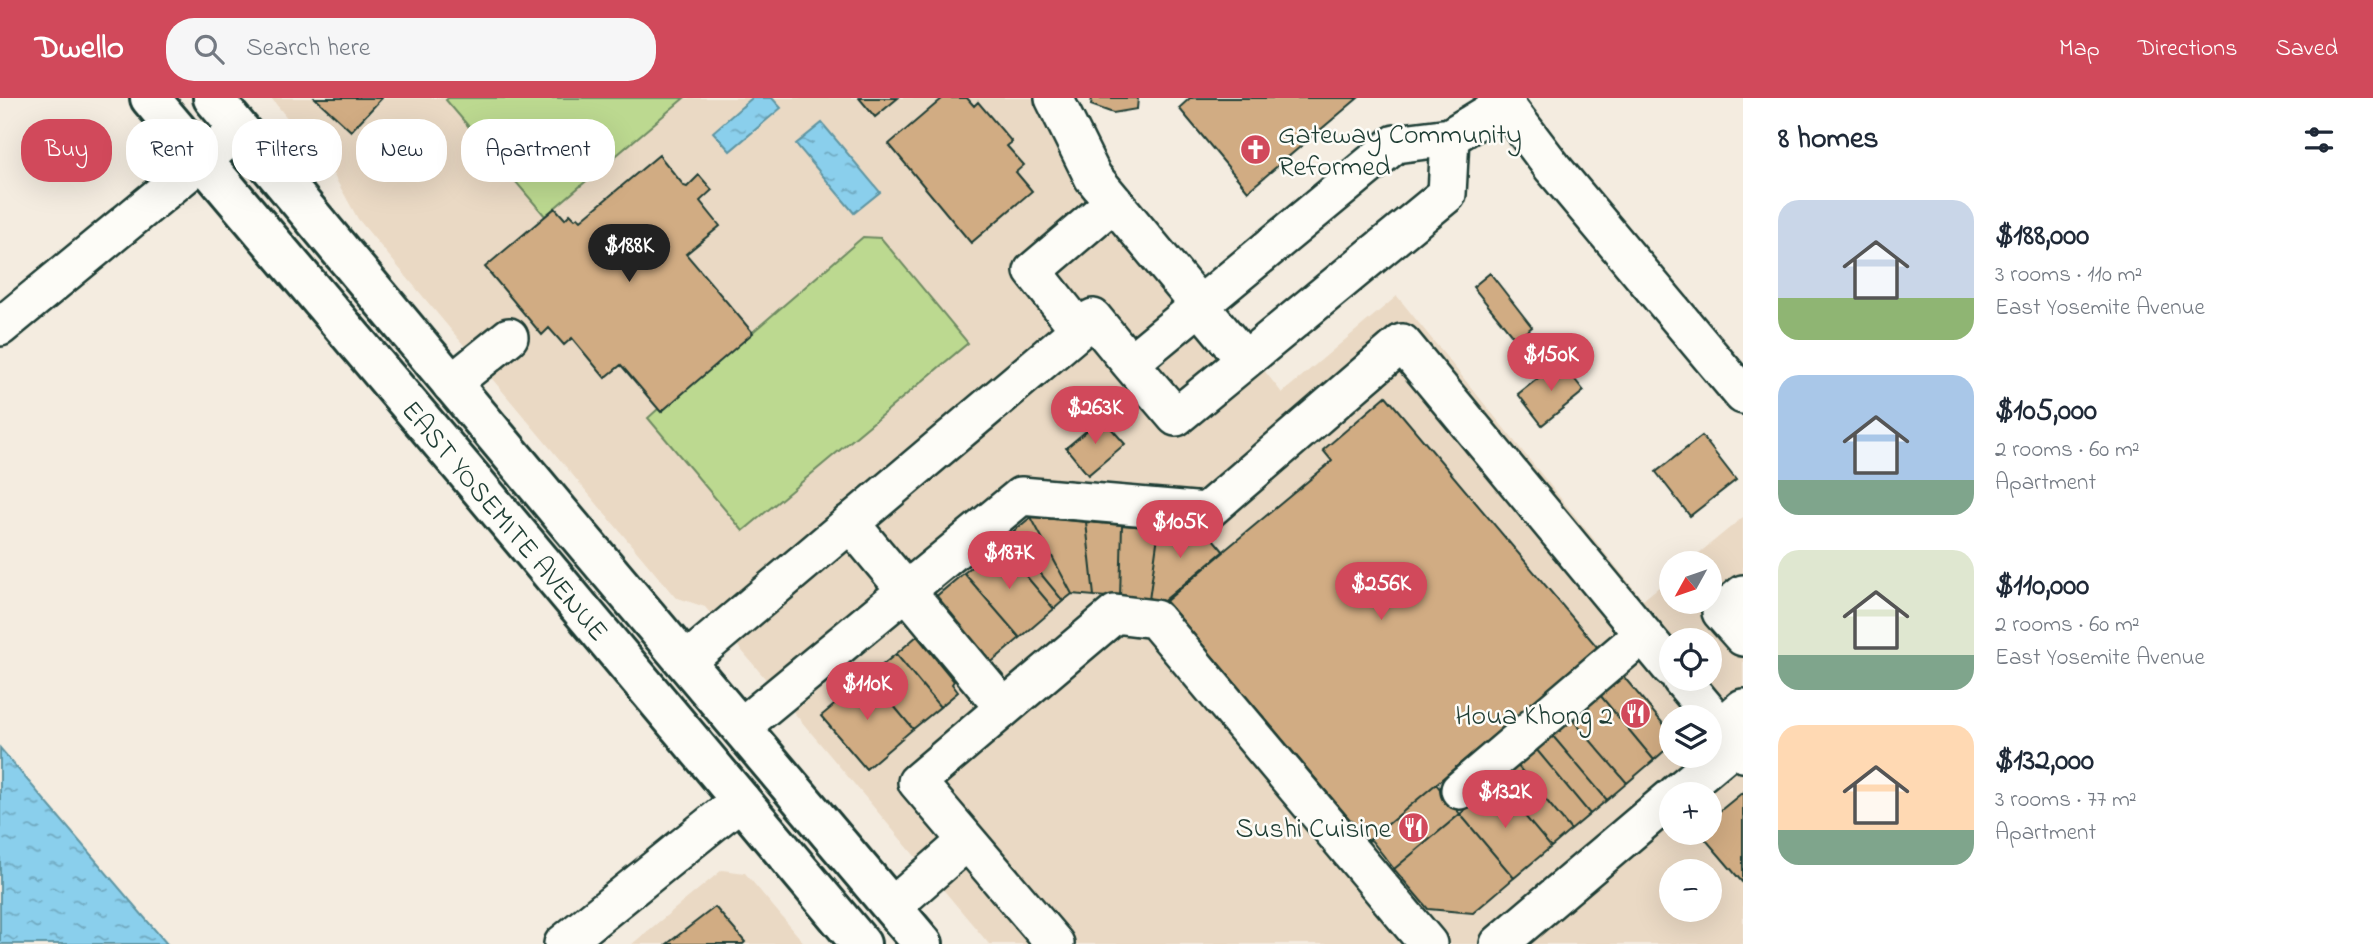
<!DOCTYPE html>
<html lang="en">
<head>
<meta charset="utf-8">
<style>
  :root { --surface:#fff; --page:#f6f6f7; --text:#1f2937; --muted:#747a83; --accent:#d1495b }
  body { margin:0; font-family:"Indie Flower",sans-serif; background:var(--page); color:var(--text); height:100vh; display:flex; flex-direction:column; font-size:26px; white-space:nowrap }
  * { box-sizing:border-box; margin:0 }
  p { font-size:23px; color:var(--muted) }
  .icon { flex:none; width:38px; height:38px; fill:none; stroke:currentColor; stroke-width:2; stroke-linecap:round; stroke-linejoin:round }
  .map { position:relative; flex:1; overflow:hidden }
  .drawer { display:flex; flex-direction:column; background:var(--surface); width:630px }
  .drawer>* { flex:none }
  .banner { position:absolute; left:21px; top:21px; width:665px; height:63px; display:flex; gap:14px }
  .needle { width:46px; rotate:230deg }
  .fabs { position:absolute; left:1659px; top:453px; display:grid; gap:14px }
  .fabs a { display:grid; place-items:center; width:63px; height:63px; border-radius:50%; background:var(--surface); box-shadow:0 7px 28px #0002; font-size:35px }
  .price { position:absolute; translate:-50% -60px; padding:0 16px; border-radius:24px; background:var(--accent); color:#fff; font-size:23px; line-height:46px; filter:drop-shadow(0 2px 4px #0008) }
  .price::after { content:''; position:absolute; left:50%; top:42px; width:21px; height:16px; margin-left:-10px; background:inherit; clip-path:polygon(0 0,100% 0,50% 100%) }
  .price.on { background:#222; color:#fff }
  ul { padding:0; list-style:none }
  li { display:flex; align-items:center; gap:21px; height:175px; padding:0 35px }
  li span { display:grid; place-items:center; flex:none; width:196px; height:140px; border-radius:21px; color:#555 }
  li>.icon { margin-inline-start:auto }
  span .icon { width:84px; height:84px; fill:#fffc; stroke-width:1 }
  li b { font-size:30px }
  h2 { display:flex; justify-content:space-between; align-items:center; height:84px; padding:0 35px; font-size:30px }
  .chip { padding:0 24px; border-radius:28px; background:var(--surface); box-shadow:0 7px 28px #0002; font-size:24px; line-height:63px }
  .chip.on { background:var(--accent); color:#fff }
  header { display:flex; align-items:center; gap:42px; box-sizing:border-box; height:98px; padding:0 35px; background:var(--accent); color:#fff }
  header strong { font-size:33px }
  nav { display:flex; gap:38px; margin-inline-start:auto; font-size:24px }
  .search { width:490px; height:63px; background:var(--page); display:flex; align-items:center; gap:18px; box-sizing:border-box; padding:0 24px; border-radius:28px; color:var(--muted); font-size:26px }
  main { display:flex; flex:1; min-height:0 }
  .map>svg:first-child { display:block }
</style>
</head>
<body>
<header>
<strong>Dwello</strong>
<div class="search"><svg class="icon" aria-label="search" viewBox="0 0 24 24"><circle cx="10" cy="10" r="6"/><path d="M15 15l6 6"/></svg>Search here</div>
<nav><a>Map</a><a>Directions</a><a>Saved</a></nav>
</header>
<main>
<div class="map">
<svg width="1743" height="846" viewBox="0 0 1743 846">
  <defs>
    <pattern id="water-ripples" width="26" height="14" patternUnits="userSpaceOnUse" patternTransform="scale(1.75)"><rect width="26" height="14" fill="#8acfec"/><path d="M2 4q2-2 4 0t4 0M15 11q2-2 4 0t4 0" fill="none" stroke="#70a9c0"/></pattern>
  </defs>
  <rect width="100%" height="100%" fill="#f4ece0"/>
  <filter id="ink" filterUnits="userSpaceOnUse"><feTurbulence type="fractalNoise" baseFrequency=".0143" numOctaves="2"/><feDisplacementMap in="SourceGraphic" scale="14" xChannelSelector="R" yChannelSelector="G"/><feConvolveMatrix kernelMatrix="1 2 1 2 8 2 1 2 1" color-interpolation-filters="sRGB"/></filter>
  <g filter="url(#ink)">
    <path fill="#ead9c4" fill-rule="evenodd" d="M271 0H1048L1282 295 1397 198 1643 502 1671 479V504H1710V466L1687 465 1743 419V846H989L705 509 675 499 358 121 333 76ZM1671 542H1710V581H1671ZM1671 620H1710V658H1671ZM1671 696H1710V735H1671ZM1671 774H1710V812H1671Z
      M722 772 745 775 805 846H632Z"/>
    <path fill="#bcd990" stroke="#6e8b62" stroke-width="2" d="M448 0H684L545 118 446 2Z
      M863 139 881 140 968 245 743 433 648 320 658 311 661 313Z"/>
    <path fill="url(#water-ripples)" stroke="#5f95a2" stroke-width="2" d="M752 0H772L781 10 730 53 713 34Z
      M822 25 880 94 854 115 796 46Z
      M0 650 167 846H0Z"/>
    <path fill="#d1ac83" stroke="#1f3d34" stroke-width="2" d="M315 0H382L351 33Z
      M859 0H898L875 19Z
      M943 0H967L974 8 978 4 1012 44 1007 48 1024 67 1016 74 1032 93 971 145 889 46Z
      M1092 0H1138L1137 11 1113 15 1091 7Z
      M1190 0H1358L1248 93 1179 10Z
      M659 57 684 88 687 89 699 77 712 92 700 103 720 128 686 156 753 235 661 314 621 267 605 280 572 240 564 247 549 230 542 237 485 169 555 110 565 121 570 116 575 121 578 119 581 122Z
      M1490 175 1532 229 1516 242 1473 189Z
      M1560 263 1584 293 1542 327 1518 296Z
      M1386 298 1598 550 1368 743 1165 502 1332 363 1323 352Z
      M1102 320 1125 346 1088 377 1066 350Z
      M1702 338 1736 382 1690 418 1656 374Z
      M1031 419 1072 496 1063 503 1009 437Z
      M1031 419 1086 424 1094 498 1072 496Z
      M1086 424 1122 427 1120 500 1094 498Z
      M1122 427 1159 430 1149 502 1120 500Z
      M1159 430 1207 434 1224 454 1165 504 1149 502Z
      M1009 437 1063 503 1054 511 999 446Z
      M999 446 1054 511 1020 540 964 475Z
      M964 475 1020 540 988 567 933 501Z
      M917 538 954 583 952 586 958 594 940 609 896 556Z
      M896 556 940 609 913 631 869 578Z
      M869 578 913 631 866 671 821 618Z
      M1623 578 1671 635V647L1654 662 1600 597Z
      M1600 597 1654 662 1627 685 1572 621Z
      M1572 621 1627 685 1607 702 1552 637Z
      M1552 637 1607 702 1590 716 1536 651Z
      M1536 651 1590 716 1571 732 1517 667Z
      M1517 667 1571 732 1551 749 1497 685Z
      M1497 685 1551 749 1514 780 1460 716Z
      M1436 686 1460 716 1394 771 1371 742 1368 743Z
      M1743 694V783L1742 784 1700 735H1710V721Z
      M1460 716 1514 780 1473 815 1428 811 1394 771Z
      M715 809 745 844 743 846H667Z"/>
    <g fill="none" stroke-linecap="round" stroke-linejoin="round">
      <defs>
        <path id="minor" d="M1054 0 1093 79 1245 262
          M1500 0 1553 70 1743 297
          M1450 39 1447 96 1176 319 1130 265 1395 46 1450 39 1504 6
          M0 229 239 32
          M1079 231 1033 173 1114 104
          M451 286 509 239
          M850 425 1004 610 917 684 1055 846
          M1743 496 1721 514 1743 539
          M686 564 1093 220 1130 265
          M1681 581 1721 629
          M1004 610 1115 516 1155 521 1428 846
          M1743 610 1721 629 1743 655
          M741 629 1021 398 1206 414 1402 245 1671 570
          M1460 692 1643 536
          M1676 696 1736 646
          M892 809 967 743
          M563 846 741 702
          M1499 846 1671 700"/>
        <path id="major" d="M150 0 472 381 861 846
          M213 0 569 426 923 846"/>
      </defs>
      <use href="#minor" stroke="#1f3d34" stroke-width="42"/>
      <use href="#major" stroke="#1f3d34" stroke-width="44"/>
      <use href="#minor" stroke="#fdfcf7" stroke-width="37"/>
      <use href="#major" stroke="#fdfcf7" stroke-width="38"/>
    </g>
  </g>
  <defs>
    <symbol id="church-disc" viewBox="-11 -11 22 22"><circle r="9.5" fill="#d1495b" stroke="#fdfcf7"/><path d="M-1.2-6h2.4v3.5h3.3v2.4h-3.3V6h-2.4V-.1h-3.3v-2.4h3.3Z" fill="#fff"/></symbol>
    <symbol id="restaurant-disc" viewBox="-11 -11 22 22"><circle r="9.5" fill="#d1495b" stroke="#fdfcf7"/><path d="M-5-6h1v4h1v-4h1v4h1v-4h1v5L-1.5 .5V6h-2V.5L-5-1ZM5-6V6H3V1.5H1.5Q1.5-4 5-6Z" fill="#fff"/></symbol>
  </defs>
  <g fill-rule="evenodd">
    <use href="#church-disc" x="1238" y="34" width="35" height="35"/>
    <use href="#restaurant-disc" x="1618" y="598" width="35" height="35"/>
    <use href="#restaurant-disc" x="1396" y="712" width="35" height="35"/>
  </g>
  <g text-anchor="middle" stroke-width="5" stroke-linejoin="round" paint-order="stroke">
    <g font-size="28" fill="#1f3d34" stroke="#fdfcf7" text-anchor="end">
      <text x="1278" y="45" text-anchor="start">Gateway Community<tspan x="1278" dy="32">Reformed</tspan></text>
      <text x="1613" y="626">Houa Khong 2</text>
      <text x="1391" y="739">Sushi Cuisine</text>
    </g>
    <g font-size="28" fill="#1f3d34" stroke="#fdfcf7">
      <text transform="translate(506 422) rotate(50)" y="10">EAST YOSEMITE AVENUE</text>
    </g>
  </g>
</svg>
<div class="fabs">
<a><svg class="needle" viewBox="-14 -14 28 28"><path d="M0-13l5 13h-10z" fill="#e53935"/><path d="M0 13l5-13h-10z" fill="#747a83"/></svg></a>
<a><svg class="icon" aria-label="locate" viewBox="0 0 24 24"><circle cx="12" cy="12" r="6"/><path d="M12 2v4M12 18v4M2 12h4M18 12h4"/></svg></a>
<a><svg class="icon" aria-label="layers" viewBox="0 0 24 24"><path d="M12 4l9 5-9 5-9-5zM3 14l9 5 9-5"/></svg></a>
<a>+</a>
<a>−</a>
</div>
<b class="price on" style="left:629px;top:186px">$188K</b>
<b class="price" style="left:1551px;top:295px">$150K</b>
<b class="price" style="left:1095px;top:348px">$263K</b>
<b class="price" style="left:1180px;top:462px">$105K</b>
<b class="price" style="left:1009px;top:493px">$187K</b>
<b class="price" style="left:1381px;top:524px">$256K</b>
<b class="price" style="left:867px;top:624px">$110K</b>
<b class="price" style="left:1505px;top:732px">$132K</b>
<div class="banner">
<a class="chip on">Buy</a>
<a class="chip">Rent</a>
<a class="chip">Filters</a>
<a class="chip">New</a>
<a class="chip">Apartment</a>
</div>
</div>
<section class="drawer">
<h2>8 homes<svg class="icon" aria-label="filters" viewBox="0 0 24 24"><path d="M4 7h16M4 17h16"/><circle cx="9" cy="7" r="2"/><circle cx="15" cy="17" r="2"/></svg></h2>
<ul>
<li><span style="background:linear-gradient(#c9d6e8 70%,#8fb573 0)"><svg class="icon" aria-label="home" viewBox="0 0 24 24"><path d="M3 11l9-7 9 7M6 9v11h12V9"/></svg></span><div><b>$188,000</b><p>3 rooms · 110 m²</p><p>East Yosemite Avenue</p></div></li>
<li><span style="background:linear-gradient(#a9c7e8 75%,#7fa58c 0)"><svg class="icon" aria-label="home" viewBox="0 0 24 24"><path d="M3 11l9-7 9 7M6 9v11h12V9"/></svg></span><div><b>$105,000</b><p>2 rooms · 60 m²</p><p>Apartment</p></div></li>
<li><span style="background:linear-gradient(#dfe7d0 75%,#7fa58c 0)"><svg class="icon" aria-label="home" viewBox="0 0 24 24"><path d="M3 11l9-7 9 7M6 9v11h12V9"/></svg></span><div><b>$110,000</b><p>2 rooms · 60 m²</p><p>East Yosemite Avenue</p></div></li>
<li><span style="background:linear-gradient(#ffd9b3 75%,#7fa58c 0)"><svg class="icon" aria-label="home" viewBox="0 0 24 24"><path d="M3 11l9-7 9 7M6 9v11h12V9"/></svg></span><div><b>$132,000</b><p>3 rooms · 77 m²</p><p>Apartment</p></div></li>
</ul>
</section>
</main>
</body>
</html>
